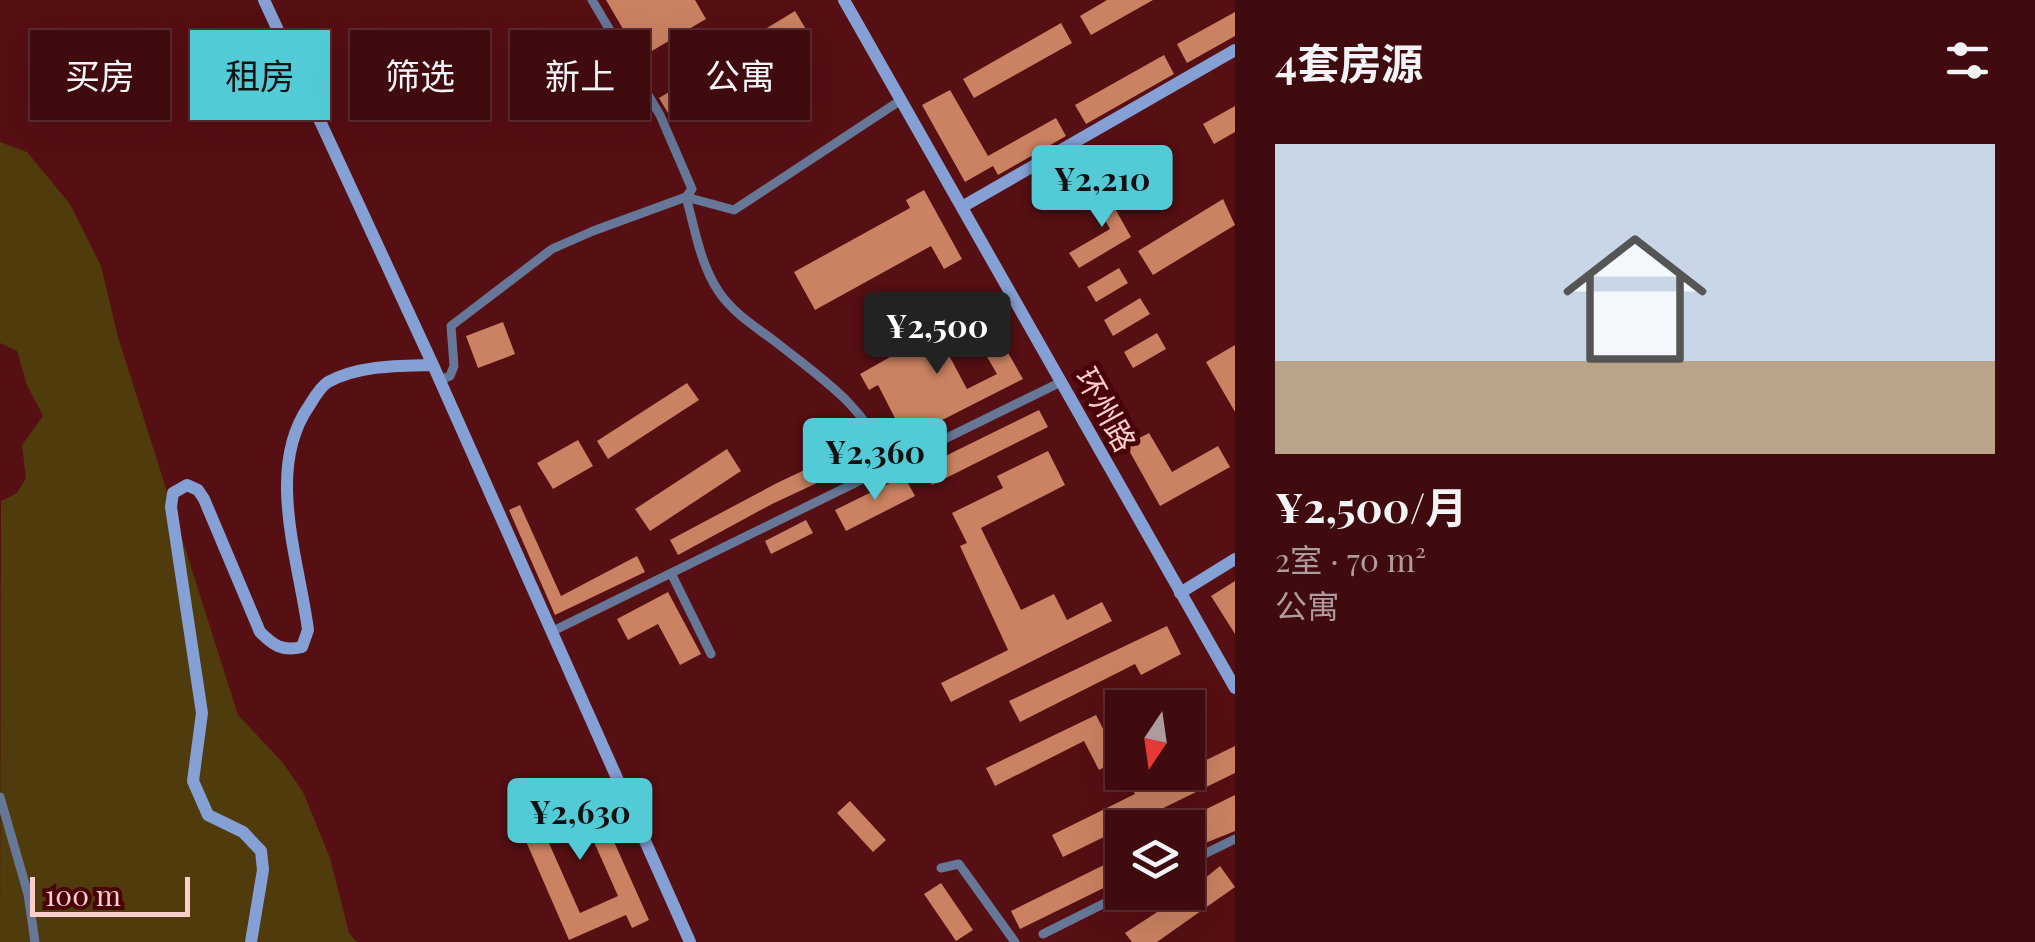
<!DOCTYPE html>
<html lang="zh">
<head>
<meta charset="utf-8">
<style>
  :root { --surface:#400b0e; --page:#471417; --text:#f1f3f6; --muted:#ae9b9e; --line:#592b2e; --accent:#52cbd7 }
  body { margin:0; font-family:"Playfair Display","Noto Sans SC",serif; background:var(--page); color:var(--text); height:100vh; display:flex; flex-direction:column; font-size:38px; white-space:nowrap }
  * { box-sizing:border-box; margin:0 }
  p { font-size:32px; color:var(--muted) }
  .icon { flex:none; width:55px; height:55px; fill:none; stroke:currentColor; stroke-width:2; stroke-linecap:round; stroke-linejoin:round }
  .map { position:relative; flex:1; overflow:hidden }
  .drawer { display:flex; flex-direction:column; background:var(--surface); width:800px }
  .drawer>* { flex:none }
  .top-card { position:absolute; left:30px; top:30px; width:950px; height:90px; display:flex; gap:20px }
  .needle { width:65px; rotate:193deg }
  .controls { position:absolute; left:1105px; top:690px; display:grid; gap:20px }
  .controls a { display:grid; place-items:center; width:100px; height:100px; border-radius:0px; background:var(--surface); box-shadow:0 10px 40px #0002,0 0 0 2px var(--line); font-size:50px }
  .scale { position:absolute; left:30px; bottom:25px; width:160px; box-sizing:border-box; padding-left:10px; border:5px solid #faceca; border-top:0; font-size:28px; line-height:35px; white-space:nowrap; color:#faceca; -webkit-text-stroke:8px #4a0209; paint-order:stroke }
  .price { position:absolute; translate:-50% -85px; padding:0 22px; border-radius:10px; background:var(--accent); color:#111; font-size:32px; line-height:65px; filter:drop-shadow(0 2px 5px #0008) }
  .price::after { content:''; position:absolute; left:50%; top:60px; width:30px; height:22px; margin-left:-15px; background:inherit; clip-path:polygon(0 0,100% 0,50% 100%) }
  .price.active { background:#222; color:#fff }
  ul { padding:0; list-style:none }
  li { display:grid; align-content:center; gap:20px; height:530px; padding:0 40px }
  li+li { border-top:2px solid var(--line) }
  li span { display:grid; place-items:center; height:310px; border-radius:0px; color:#555 }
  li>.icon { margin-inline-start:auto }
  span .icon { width:180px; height:180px; fill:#fffc; stroke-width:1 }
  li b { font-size:42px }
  h2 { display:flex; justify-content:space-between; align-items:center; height:120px; padding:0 40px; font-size:42px }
  .tag { padding:0 35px; border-radius:0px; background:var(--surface); box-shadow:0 10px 40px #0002,0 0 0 2px var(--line); font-size:35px; line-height:90px }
  .tag.active { background:var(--accent); color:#111 }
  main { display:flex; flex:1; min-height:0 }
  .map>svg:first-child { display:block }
</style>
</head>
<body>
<main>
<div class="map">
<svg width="1235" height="942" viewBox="0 0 1235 942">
  <rect width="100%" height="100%" fill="#560f13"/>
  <path fill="#503b0d" d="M0 142 27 152 70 204 101 266 118 337 238 715 283 763 303 792 330 858 349 933 357 942H0L1 501 17 493 26 478 22 445 43 416 27 385 17 351 0 343Z"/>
  <path fill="#cb8262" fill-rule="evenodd" d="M606 0H695L706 19 640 58Z
    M1107 0H1153L1091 35 1080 16Z
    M795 11 807 31 668 113 659 98 684 83 687 88 732 62 726 53Z
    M1235 12V36L1187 63 1177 44Z
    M1061 23 1072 43 974 98 963 79Z
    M1164 55 1174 74 1086 124 1075 105Z
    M950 90 988 156 1056 118 1066 136 998 175 993 166 965 182 922 105Z
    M1235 106V132L1214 144 1203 124Z
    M1100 182 1131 237 1079 268 1069 253 1110 229 1088 189Z
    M924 190 962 259 944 269 931 246 815 310 794 272 910 208 906 200Z
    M1223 199 1235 225 1153 275 1138 251Z
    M1119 268 1128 283 1096 302 1087 287Z
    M1140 298 1150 314 1113 336 1104 320Z
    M956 312 969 335 945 348 967 389 997 374 969 326 987 316 1023 379 891 446 881 430 897 422 878 385 869 390 860 374 929 335 925 329Z
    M503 322 515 354 478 368 466 336Z
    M1157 333 1166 349 1133 368 1124 352Z
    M1235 345V412L1206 362Z
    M687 383 699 400 608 459 597 441Z
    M1039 410 1048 427 932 485 923 467Z
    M1149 433 1172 472 1218 446 1230 467 1160 506 1126 445Z
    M578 440 593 466 553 489 537 463Z
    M868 440 877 455 772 504 678 555 670 540 777 483Z
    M727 449 741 471 650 531 635 509Z
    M1048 451 1065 485 981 528 1021 610 1054 594 1067 620 1102 602 1112 621 951 702 941 683 1008 650 960 546 967 543 952 513 1003 488 997 476Z
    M904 476 915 496 846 531 835 510Z
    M520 505 561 596 637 556 645 572 555 615 509 510Z
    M806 520 813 533 771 554 765 541Z
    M1235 581V634L1211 596Z
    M668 592 701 654 680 665 658 624 628 640 617 619Z
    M1167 626 1181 654 1141 675 1135 664 1020 722 1009 701Z
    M1096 715 1119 760 1099 770 1084 741 995 786 986 768Z
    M1235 746V773L1063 857 1052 835 1135 794 1124 772H1188V752L1194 766Z
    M586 779 649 920 632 928 626 915 569 940 515 816 571 791 569 787ZM582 815 618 896 580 913 544 832Z
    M1235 795V831L1188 850 1184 820Z
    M850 801 886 840 873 852 837 813Z
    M1122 856V879L1020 929 1011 911Z
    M1220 866 1235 887 1157 942H1132L1125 933 1188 892Z
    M941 883 973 930 956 941 924 894Z"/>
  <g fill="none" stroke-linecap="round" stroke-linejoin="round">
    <path stroke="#667798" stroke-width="9" d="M592 0 660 115 692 189 686 197C695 229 700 264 719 292 734 314 756 327 777 343 830 385 859 402 892 465
      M440 380 450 376 454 366 451 326 552 249 593 231 686 197 734 210 901 100
      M671 573 711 654
      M553 631 1061 382
      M0 797 28 894 35 942
      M1188 862 1235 839
      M941 868 959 864 1015 942
      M1043 934 1127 892"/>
    <path stroke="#85a0d5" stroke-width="12" d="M264 0 433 365 690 942
      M844 0 1235 688
      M962 207 1235 50
      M1180 593 1235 559
      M251 942 263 870 261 851 243 832 208 815 193 781 202 713 171 507 173 493 187 485 198 490 204 499 260 632C273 645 282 652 302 647L308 630C299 560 265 469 309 406 314 398 320 387 328 382 360 365 398 366 433 365"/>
  </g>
  <g text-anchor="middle" stroke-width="10" stroke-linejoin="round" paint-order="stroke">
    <g font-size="30" fill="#faceca" stroke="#4a0209">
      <text transform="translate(1105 410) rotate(61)" y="10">环州路</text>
    </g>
  </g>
</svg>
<div class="controls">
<a><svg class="needle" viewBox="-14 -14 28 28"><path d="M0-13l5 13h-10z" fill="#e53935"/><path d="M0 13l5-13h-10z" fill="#ae9b9e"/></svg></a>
<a><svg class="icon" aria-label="layers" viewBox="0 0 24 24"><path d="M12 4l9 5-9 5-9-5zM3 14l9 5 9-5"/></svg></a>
</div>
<div class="scale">100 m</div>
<b class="price" style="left:1102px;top:230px">¥2,210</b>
<b class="price active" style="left:937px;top:377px">¥2,500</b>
<b class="price" style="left:875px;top:503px">¥2,360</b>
<b class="price" style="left:580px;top:863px">¥2,630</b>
<div class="top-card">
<a class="tag">买房</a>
<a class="tag active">租房</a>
<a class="tag">筛选</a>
<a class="tag">新上</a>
<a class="tag">公寓</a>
</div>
</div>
<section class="drawer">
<h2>4套房源<svg class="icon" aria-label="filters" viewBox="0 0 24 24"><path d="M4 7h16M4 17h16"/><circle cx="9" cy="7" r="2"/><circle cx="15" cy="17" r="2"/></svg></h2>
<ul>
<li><span style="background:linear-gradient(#c9d6e8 70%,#b9a48a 0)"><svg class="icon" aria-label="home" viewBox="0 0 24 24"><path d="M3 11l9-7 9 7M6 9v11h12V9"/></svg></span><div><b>¥2,500/月</b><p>2室 · 70 m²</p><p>公寓</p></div></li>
</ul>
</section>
</main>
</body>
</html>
